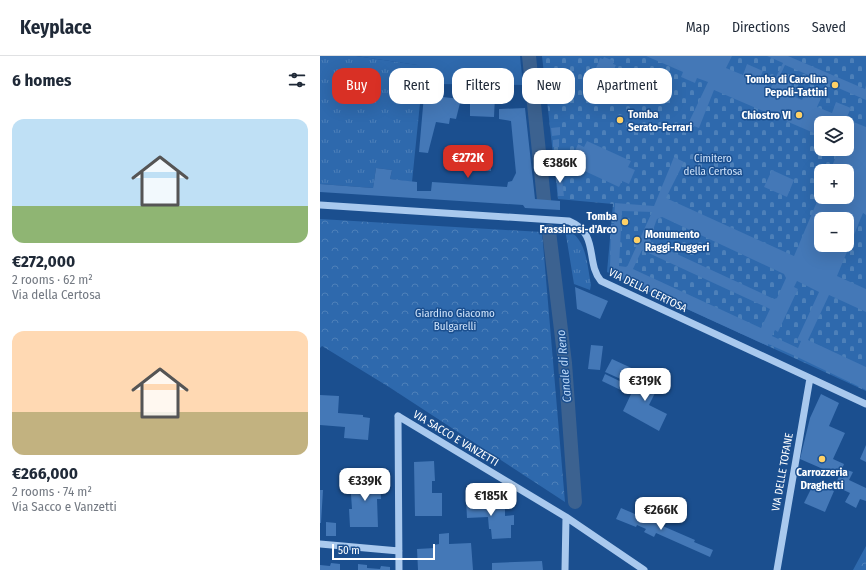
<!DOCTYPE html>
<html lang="en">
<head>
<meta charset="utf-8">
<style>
  :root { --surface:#fff; --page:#f6f6f7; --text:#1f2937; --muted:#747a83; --line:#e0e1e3; --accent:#d93025 }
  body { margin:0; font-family:"Fira Sans Condensed",sans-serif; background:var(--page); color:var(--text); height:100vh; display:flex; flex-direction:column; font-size:15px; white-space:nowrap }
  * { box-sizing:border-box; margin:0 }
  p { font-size:13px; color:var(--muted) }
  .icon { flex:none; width:22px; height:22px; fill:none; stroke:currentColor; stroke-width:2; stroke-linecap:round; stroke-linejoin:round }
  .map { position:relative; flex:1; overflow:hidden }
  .details { display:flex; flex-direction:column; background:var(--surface); width:320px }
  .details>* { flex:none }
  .guide { position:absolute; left:12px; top:12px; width:380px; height:36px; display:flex; gap:8px }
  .fabs { position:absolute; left:494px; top:60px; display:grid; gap:8px }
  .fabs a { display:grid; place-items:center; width:40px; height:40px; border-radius:8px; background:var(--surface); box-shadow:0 4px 16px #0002; font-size:20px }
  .scale { position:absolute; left:12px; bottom:10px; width:103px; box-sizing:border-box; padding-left:4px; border:2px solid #fff; border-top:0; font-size:11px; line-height:14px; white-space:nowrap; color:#fff; -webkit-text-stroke:3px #1b4f8f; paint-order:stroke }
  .price { position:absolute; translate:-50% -34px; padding:0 9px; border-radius:8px; background:#fff; color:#222; font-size:13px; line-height:26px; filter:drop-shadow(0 1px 2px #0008) }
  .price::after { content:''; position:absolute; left:50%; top:24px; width:12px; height:9px; margin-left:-6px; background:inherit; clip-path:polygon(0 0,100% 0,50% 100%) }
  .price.active { background:var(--accent); color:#fff }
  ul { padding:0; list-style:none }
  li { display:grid; align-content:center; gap:8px; height:212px; padding:0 12px }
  li span { display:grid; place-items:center; height:124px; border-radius:12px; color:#555 }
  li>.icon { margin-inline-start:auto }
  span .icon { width:72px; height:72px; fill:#fffc; stroke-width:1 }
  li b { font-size:17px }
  h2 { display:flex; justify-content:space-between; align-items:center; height:48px; padding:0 12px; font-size:17px }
  .tag { padding:0 14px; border-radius:12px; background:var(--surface); box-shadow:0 4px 16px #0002; font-size:14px; line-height:36px }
  .tag.active { background:var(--accent); color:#fff }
  header { display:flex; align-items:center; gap:24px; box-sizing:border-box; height:56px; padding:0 20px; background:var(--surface); border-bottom:1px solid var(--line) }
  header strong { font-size:19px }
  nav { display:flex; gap:22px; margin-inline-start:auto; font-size:14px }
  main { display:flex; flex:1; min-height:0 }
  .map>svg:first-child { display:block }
</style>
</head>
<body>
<header>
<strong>Keyplace</strong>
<nav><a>Map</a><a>Directions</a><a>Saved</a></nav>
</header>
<main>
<section class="details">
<h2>6 homes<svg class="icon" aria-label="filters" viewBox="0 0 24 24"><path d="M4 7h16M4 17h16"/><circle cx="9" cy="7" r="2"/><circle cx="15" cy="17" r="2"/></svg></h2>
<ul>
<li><span style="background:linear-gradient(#bfe0f5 70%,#8fb573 0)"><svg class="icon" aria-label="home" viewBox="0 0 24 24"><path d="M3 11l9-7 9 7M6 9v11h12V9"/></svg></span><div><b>€272,000</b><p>2 rooms · 62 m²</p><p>Via della Certosa</p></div></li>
<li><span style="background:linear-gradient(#ffd9b3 65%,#c2b280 0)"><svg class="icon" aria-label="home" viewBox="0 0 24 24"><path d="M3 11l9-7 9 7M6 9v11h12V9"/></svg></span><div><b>€266,000</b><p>2 rooms · 74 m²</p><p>Via Sacco e Vanzetti</p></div></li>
</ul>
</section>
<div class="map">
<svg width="546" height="514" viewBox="0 0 546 514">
  <defs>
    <pattern id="grass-tufts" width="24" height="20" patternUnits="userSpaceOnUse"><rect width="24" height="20" fill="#2e69ad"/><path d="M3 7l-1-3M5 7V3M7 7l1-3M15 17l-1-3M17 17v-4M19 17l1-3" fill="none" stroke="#4d80b9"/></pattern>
    <pattern id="forest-crowns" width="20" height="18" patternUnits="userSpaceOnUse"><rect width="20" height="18" fill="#2e69ad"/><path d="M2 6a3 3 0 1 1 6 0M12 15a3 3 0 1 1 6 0" fill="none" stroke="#4d80b9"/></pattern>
    <pattern id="cemetery-stones" width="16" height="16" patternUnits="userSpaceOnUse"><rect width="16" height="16" fill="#2e69ad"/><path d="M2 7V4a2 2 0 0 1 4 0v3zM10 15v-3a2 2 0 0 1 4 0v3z" fill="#4d80b9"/></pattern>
  </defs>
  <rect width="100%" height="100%" fill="#1b4f8f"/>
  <path fill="url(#grass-tufts)" d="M0 0H36L98 9 113 28 101 37 92 126 70 123 72 114 56 112 53 132 0 128Z
    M245 173C267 181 267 209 271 229L270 234 254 228Z"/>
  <path fill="url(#forest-crowns)" d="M0 163 222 176 245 446 69 331 2 290 0 292Z
    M546 490V514H533Z"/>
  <path fill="url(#cemetery-stones)" fill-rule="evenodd" d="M222 0H546V335L287 216 293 148 238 143ZM501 67H527V93H501ZM501 115H527V141H501ZM501 163H527V189H501Z"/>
  <path fill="#2e69ad" d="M36 0H200L203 29 113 28 97 9Z"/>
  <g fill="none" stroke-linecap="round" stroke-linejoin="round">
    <path stroke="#3c6290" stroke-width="14" d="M209 0 224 144
      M229 175 245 307 255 446"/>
  </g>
  <path fill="#4478b7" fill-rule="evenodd" d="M326 0H412L406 12 423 19 427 8 443 15 438 26 451 31 463 7 447 0H468L545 33 546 29V44L465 9 459 22 472 28 468 38 482 44 487 34 502 40 497 51 512 57 516 46 531 52 526 63 546 71V159L543 157 517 220 546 233V256L509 239 488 284 546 311V334L475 300 448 288V290L299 222 301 219 290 213 291 168H294L295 147 334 150 354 101 364 106 346 142 474 200 501 136V141H527V115H510L519 93H527V67H501V80L394 34 379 72 368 68 388 26 377 22 375 27 361 21 363 16ZM302 155 332 156 307 211 299 210ZM342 161 464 218 466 222 457 242 454 243 331 186 330 182 337 163ZM501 163H527V189H501ZM322 194 450 253 441 272 313 213ZM477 225 499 236 477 284 481 285 478 292 452 280 455 274 458 276 478 233 474 231Z
    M284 1 294 5 293 8 296 9 291 20 288 18 287 21 278 17 279 14 276 12 280 2 283 3Z
    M305 14 313 18 310 26 302 22Z
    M327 21 339 25 334 37 329 39 323 37 322 32Z
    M104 39 141 43 136 63 130 62 129 68 116 66 108 97 99 96Z
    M150 40H175L174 61 150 60Z
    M205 52 215 143 240 145V154L205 152 203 149 0 136V128L53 132 56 112 72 114 70 123 97 126V135H111L112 126 187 131 188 126 192 125 196 117 191 65 179 63V53Z
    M240 71V79L232 80 231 72Z
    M239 83V91H233V84Z
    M267 85 311 105 308 111 315 114 309 128 302 125 299 131 256 111 258 105 252 102 258 88 264 91Z
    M165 106 171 107V115L145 114 146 107 165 108Z
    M452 114 474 124 467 141 444 131Z
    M241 115 244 140H238L236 116Z
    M255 231 288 245 280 263 257 253Z
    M271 289 283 290 280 314 268 313Z
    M292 303 320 316 314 329 285 316Z
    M322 315 341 325 329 349 347 358 339 375 303 355Z
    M285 318 312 331 309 338 282 325Z
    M501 338 519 347 509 370 525 377 513 403 524 408 519 420 480 403 490 362Z
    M0 339 19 340 18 357 43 359V361L50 362 48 384 24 382 25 371 0 369Z
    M546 389V406L540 403Z
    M114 405 115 425H112V437H122V460H95L94 406Z
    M527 414 533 416 529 424 546 432V445L540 443 536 452 525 446 530 437 515 430 519 420 523 422Z
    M60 421 61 443H57L58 471H30L29 453H32L30 423Z
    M494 427 514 435 505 456 484 447Z
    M0 434H3L1 467H0Z
    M173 442V451L185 450V460L194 459V469H191V482L172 483 171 473H169L168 461 147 462 146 443Z
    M301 452 375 484 374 486 393 494 390 501 336 477 334 481 324 476 326 473 317 469 316 471 296 463Z
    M6 466 16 467V480H6Z
    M129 477V488L151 487 153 514H98L97 493 115 492 114 489 119 488V478Z
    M222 505 223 514H172V507Z
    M11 507 20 508V514H0V509L10 510Z
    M38 508 47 509V512L60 513 61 510 70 511V514H38Z"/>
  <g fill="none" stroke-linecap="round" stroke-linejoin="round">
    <path stroke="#a9c9ee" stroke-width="7" d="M0 149 249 165C280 178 265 206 281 225L546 348
      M78 360 246 461 324 514
      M78 360 79 514
      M0 488 79 495
      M245 514 246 461
      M457 514 490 322"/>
  </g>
  <g fill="#ffd166" stroke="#1b4f8f" stroke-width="1.5">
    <circle cx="515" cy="29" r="4"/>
    <circle cx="479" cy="59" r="4"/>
    <circle cx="300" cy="64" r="4"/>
    <circle cx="305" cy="166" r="4"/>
    <circle cx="317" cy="184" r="4"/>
    <circle cx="502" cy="403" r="4"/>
  </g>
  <g text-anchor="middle" stroke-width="3" stroke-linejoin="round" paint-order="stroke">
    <g font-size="11" font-weight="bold" fill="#fff" stroke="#1b4f8f" text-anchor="end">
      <text x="507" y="27">Tomba di Carolina<tspan x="507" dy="13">Pepoli-Tattini</tspan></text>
      <text x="308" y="62" text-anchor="start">Tomba<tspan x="308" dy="13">Serato-Ferrari</tspan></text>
      <text x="471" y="63">Chiostro VI</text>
      <text x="297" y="164">Tomba<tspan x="297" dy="13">Frassinesi-d'Arco</tspan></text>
      <text x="325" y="182" text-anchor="start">Monumento<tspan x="325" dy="13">Raggi-Ruggeri</tspan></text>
      <text x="502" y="420" text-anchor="middle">Carrozzeria<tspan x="502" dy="13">Draghetti</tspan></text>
    </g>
    <g font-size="11" fill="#cfe3fa" stroke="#1b4f8f">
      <text x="393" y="106">Cimitero<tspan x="393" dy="13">della Certosa</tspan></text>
      <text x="135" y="261">Giardino Giacomo<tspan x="135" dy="13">Bulgarelli</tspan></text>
    </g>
    <g font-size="11" fill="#fff" stroke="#1b4f8f">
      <text transform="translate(328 234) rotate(26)" y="4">VIA DELLA CERTOSA</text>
      <text transform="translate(136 382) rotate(31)" y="4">VIA SACCO E VANZETTI</text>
      <text transform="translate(462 416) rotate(-80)" y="4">VIA DELLE TOFANE</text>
    </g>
    <g font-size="12" font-style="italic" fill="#b5d3f5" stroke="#1b4f8f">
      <text transform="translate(244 310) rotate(-95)" y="4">Canale di Reno</text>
    </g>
  </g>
</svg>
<div class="fabs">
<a><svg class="icon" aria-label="layers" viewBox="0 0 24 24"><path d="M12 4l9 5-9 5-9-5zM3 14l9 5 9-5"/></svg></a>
<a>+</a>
<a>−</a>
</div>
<div class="scale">50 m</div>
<b class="price active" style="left:148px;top:123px">€272K</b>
<b class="price" style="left:240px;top:128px">€386K</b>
<b class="price" style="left:325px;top:346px">€319K</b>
<b class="price" style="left:45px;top:446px">€339K</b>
<b class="price" style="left:171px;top:461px">€185K</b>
<b class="price" style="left:341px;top:475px">€266K</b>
<div class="guide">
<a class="tag active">Buy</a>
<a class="tag">Rent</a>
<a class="tag">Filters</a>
<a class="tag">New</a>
<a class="tag">Apartment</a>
</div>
</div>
</main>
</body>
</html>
